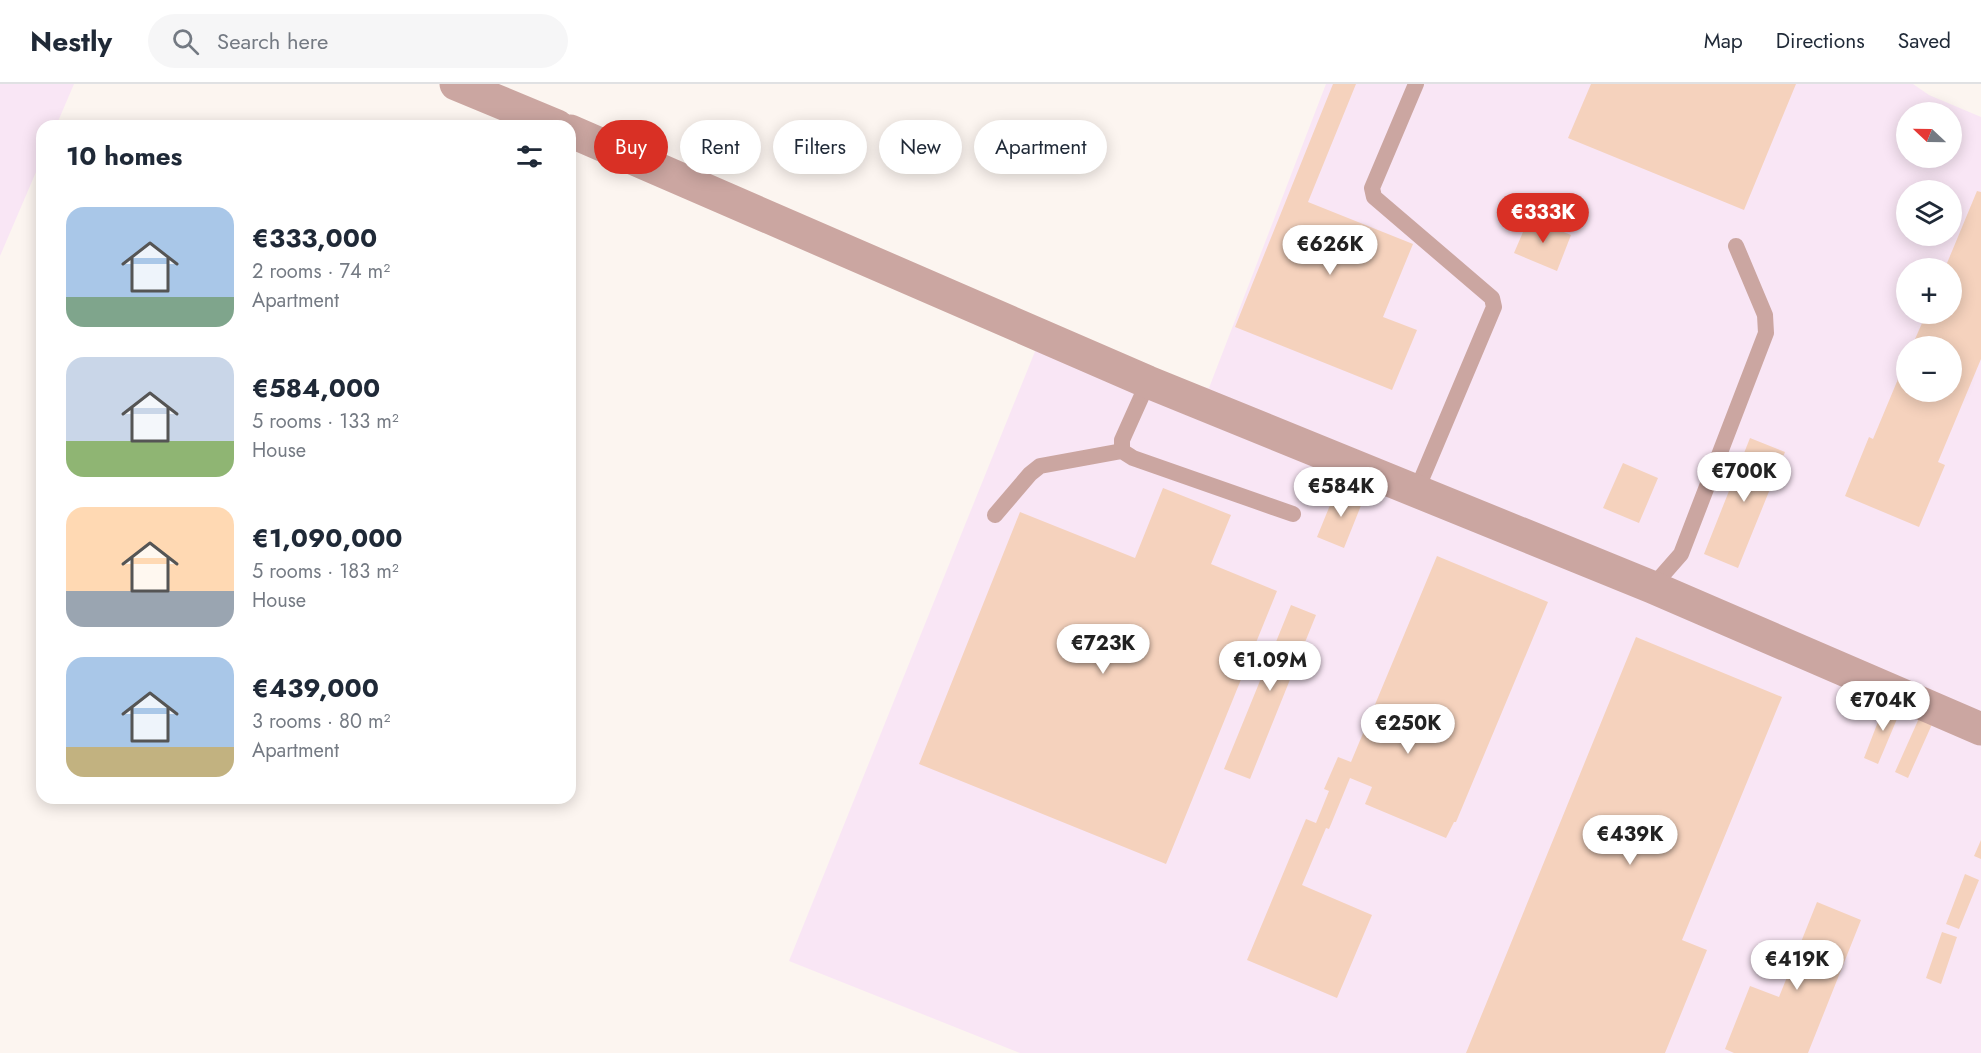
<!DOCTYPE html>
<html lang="en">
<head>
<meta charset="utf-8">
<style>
  :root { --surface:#fff; --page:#f6f6f7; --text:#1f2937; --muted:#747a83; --line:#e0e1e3; --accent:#d93025 }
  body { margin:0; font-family:Jost,sans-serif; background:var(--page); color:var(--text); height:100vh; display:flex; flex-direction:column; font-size:22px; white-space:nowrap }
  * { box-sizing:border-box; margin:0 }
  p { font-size:20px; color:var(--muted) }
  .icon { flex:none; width:33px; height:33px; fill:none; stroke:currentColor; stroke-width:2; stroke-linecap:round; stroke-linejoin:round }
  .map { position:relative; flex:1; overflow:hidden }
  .sheet { position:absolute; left:36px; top:36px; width:540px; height:684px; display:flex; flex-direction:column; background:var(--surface); border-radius:18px; box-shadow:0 3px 15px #0003 }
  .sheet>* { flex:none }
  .top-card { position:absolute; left:594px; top:36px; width:570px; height:54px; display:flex; gap:12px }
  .needle { width:39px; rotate:292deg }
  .controls { position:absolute; left:1896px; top:18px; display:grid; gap:12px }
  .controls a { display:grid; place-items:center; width:66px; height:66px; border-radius:50%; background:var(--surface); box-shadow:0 3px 15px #0003; font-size:30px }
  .price { position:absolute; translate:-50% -51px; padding:0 14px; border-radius:21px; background:#fff; color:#222; font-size:20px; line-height:39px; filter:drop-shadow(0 2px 3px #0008) }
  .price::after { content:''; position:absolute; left:50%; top:36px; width:18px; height:14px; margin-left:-9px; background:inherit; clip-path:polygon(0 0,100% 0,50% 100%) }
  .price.on { background:var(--accent); color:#fff }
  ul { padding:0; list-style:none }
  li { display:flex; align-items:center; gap:18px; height:150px; padding:0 30px }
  li span { display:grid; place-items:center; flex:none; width:168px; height:120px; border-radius:18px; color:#555 }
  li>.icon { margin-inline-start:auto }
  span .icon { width:72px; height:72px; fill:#fffc; stroke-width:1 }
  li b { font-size:26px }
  h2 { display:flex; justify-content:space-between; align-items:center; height:72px; padding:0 30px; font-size:26px }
  .pill { padding:0 21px; border-radius:27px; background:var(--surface); box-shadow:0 3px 15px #0003; font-size:21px; line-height:54px }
  .pill.on { background:var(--accent); color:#fff }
  header { display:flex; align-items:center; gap:36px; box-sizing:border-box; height:84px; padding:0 30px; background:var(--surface); border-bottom:2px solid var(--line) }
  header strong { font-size:28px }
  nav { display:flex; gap:33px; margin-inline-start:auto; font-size:21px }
  .search { width:420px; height:54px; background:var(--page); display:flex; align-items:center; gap:15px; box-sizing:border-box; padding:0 21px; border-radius:33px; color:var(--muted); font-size:22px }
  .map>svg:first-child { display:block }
</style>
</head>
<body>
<header>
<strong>Nestly</strong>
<div class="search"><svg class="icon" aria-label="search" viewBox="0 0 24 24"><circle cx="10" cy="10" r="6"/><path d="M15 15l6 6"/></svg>Search here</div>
<nav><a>Map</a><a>Directions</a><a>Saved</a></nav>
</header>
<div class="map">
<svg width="1981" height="969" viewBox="0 0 1981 969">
  <rect width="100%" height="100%" fill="#fcf5f0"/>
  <path fill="#f9e6f5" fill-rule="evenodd" d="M0 0H74L56 42H42V74L0 172Z
    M1326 0H1913L1929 11 1981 33V969H1020L789 877 1036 265 1209 304ZM1906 28H1952V74H1906ZM1906 106H1952V152H1906ZM1906 184H1952V230H1906ZM1906 262H1952V308H1906Z"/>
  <path fill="#f5d2bd" d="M1333 0H1356L1308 118 1413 160 1383 233 1417 246 1392 306 1235 243Z
    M1591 0H1796L1744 126 1568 54Z
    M1977 107 1981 108V275L1938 378 1945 381 1919 443 1845 412 1869 353 1873 355 1906 276V308H1952V262H1912L1926 230H1952V184H1945Z
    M1529 134 1571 151 1557 187 1514 169Z
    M1750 354 1785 368 1738 484 1704 470Z
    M1623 379 1658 394 1639 439 1603 424Z
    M1163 404 1231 431 1211 480 1277 507 1166 780 919 680 1020 428 1135 474Z
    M1337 404 1364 414 1344 464 1317 453Z
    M1437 472 1548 518 1456 738H1454L1446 754 1365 720 1372 703 1350 694 1329 745 1326 744 1302 801 1372 831 1337 914 1247 876 1306 735 1316 739 1329 707 1324 705 1338 673 1351 678Z
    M1291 521 1316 531 1250 695 1224 685Z
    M1636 553 1782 613 1682 856 1707 866 1665 969H1466Z
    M1886 617 1902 623 1878 680 1864 674Z
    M1920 632 1933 638 1908 694 1895 688Z
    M1981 756V775L1974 772Z
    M1965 790 1979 796 1959 845 1946 840Z
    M1817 818 1861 836 1808 969H1734L1725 965 1750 902 1779 913Z
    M1942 848 1957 853 1941 900 1926 894Z"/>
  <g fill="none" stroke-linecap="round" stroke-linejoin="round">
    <path stroke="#cba6a1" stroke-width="16" d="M1148 298 1122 356V367L1133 374 1293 430
      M1416 408 1494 223 1492 214 1374 113 1372 104 1416 0
      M995 431 1030 390 1040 382 1122 367
      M1652 503 1681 470 1766 249 1765 231 1736 162"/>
    <path stroke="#cba6a1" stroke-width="33" d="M456 0 557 42
      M570 47 1148 298 1652 503 1981 645"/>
  </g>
</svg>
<div class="controls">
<a><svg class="needle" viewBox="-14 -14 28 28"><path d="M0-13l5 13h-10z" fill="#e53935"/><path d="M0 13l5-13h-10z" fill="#747a83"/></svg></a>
<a><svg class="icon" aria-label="layers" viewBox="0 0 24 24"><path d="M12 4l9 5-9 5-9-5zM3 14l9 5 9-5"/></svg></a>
<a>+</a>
<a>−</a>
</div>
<b class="price on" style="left:1543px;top:160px">€333K</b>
<b class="price" style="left:1330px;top:192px">€626K</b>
<b class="price" style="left:1744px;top:419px">€700K</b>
<b class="price" style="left:1341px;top:434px">€584K</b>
<b class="price" style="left:1103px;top:591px">€723K</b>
<b class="price" style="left:1270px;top:608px">€1.09M</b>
<b class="price" style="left:1883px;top:648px">€704K</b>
<b class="price" style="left:1408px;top:671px">€250K</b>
<b class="price" style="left:1630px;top:782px">€439K</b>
<b class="price" style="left:1797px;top:907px">€419K</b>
<div class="top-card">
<a class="pill on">Buy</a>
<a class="pill">Rent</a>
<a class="pill">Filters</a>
<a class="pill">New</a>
<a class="pill">Apartment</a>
</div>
<section class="sheet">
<h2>10 homes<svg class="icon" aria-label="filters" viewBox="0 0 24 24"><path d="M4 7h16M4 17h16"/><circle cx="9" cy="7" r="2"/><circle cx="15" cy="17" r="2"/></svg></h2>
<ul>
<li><span style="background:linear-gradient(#a9c7e8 75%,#7fa58c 0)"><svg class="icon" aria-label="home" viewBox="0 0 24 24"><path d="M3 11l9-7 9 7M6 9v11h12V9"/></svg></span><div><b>€333,000</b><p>2 rooms · 74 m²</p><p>Apartment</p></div></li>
<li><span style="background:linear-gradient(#c9d6e8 70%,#8fb573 0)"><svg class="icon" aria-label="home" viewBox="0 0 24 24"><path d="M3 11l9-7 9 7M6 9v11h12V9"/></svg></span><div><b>€584,000</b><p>5 rooms · 133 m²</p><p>House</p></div></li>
<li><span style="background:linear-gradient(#ffd9b3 70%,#9aa5b1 0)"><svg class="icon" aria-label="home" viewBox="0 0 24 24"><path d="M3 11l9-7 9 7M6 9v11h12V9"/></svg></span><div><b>€1,090,000</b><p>5 rooms · 183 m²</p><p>House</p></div></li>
<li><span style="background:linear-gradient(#a9c7e8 75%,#c2b280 0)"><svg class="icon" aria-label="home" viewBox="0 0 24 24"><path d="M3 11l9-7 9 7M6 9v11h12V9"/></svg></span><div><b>€439,000</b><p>3 rooms · 80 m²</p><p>Apartment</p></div></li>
</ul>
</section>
</div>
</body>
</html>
